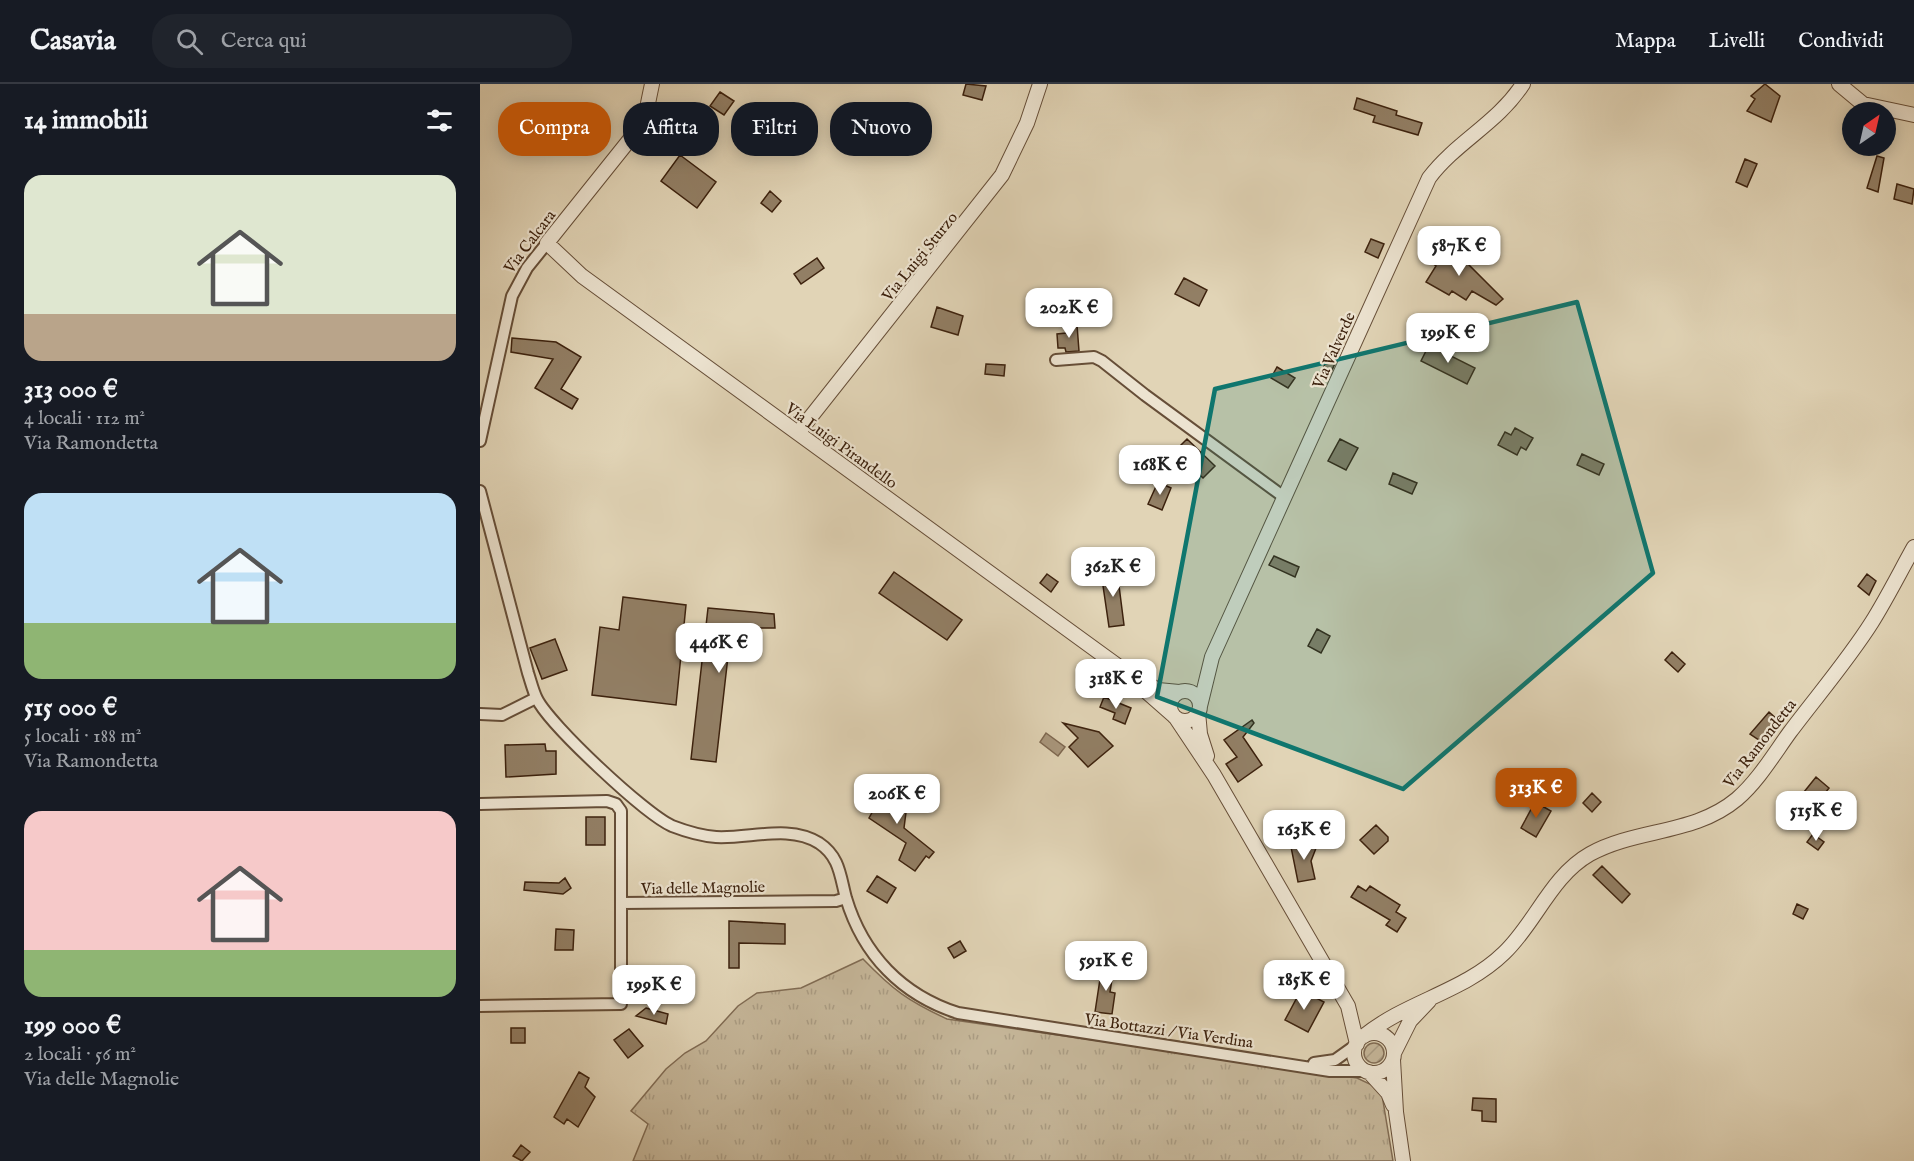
<!DOCTYPE html>
<html lang="it">
<head>
<meta charset="utf-8">
<style>
  :root { --surface:#171b24; --page:#20242c; --text:#f1f3f6; --muted:#9ea1a6; --line:#363941; --accent:#b45309 }
  body { margin:0; font-family:"IM FELL English",serif; background:var(--page); color:var(--text); height:100vh; display:flex; flex-direction:column; font-size:22px; white-space:nowrap }
  * { box-sizing:border-box; margin:0 }
  p { font-size:20px; color:var(--muted) }
  .icon { flex:none; width:33px; height:33px; fill:none; stroke:currentColor; stroke-width:2; stroke-linecap:round; stroke-linejoin:round }
  .map { position:relative; flex:1; overflow:hidden }
  .panel { display:flex; flex-direction:column; background:var(--surface); width:480px }
  .panel>* { flex:none }
  .top-card { position:absolute; left:18px; top:18px; width:570px; height:54px; display:flex; gap:12px }
  .needle { width:39px; rotate:34deg }
  .controls { position:absolute; left:1362px; top:18px; display:grid; gap:12px }
  .controls a { display:grid; place-items:center; width:54px; height:54px; border-radius:50%; background:var(--surface); box-shadow:0 3px 15px #0003; font-size:30px }
  .price { position:absolute; translate:-50% -51px; padding:0 14px; border-radius:12px; background:#fff; color:#222; font-size:20px; line-height:39px; filter:drop-shadow(0 2px 3px #0008) }
  .price::after { content:''; position:absolute; left:50%; top:36px; width:18px; height:14px; margin-left:-9px; background:inherit; clip-path:polygon(0 0,100% 0,50% 100%) }
  .price.active { background:var(--accent); color:#fff }
  ul { padding:0; list-style:none }
  li { display:grid; align-content:center; gap:12px; height:318px; padding:0 24px }
  li span { display:grid; place-items:center; height:186px; border-radius:18px; color:#555 }
  li>.icon { margin-inline-start:auto }
  span .icon { width:108px; height:108px; fill:#fffc; stroke-width:1 }
  li b { font-size:26px }
  h2 { display:flex; justify-content:space-between; align-items:center; height:72px; padding:0 24px; font-size:26px }
  .tag { padding:0 21px; border-radius:24px; background:var(--surface); box-shadow:0 3px 15px #0003; font-size:21px; line-height:54px }
  .tag.active { background:var(--accent); color:#fff }
  header { display:flex; align-items:center; gap:36px; box-sizing:border-box; height:84px; padding:0 30px; background:var(--surface); border-bottom:2px solid var(--line) }
  header strong { font-size:28px }
  nav { display:flex; gap:33px; margin-inline-start:auto; font-size:21px }
  .search { width:420px; height:54px; background:var(--page); display:flex; align-items:center; gap:15px; box-sizing:border-box; padding:0 21px; border-radius:24px; color:var(--muted); font-size:22px }
  main { display:flex; flex:1; min-height:0 }
  .map>svg:first-child { display:block }
</style>
</head>
<body>
<header>
<strong>Casavia</strong>
<div class="search"><svg class="icon" aria-label="search" viewBox="0 0 24 24"><circle cx="10" cy="10" r="6"/><path d="M15 15l6 6"/></svg>Cerca qui</div>
<nav><a>Mappa</a><a>Livelli</a><a>Condividi</a></nav>
</header>
<main>
<section class="panel">
<h2>14 immobili<svg class="icon" aria-label="filters" viewBox="0 0 24 24"><path d="M4 7h16M4 17h16"/><circle cx="9" cy="7" r="2"/><circle cx="15" cy="17" r="2"/></svg></h2>
<ul>
<li><span style="background:linear-gradient(#dfe7d0 75%,#b9a48a 0)"><svg class="icon" aria-label="home" viewBox="0 0 24 24"><path d="M3 11l9-7 9 7M6 9v11h12V9"/></svg></span><div><b>313 000 €</b><p>4 locali · 112 m²</p><p>Via Ramondetta</p></div></li>
<li><span style="background:linear-gradient(#bfe0f5 70%,#8fb573 0)"><svg class="icon" aria-label="home" viewBox="0 0 24 24"><path d="M3 11l9-7 9 7M6 9v11h12V9"/></svg></span><div><b>515 000 €</b><p>5 locali · 188 m²</p><p>Via Ramondetta</p></div></li>
<li><span style="background:linear-gradient(#f6c9c9 75%,#8fb573 0)"><svg class="icon" aria-label="home" viewBox="0 0 24 24"><path d="M3 11l9-7 9 7M6 9v11h12V9"/></svg></span><div><b>199 000 €</b><p>2 locali · 56 m²</p><p>Via delle Magnolie</p></div></li>
</ul>
</section>
<div class="map">
<svg width="1434" height="1077" viewBox="0 0 1434 1077">
  <defs>
    <pattern id="grass-tufts" width="24" height="20" patternUnits="userSpaceOnUse" patternTransform="scale(1.5)"><rect width="24" height="20" fill="#c5b699"/><path d="M3 7l-1-3M5 7V3M7 7l1-3M15 17l-1-3M17 17v-4M19 17l1-3" fill="none" stroke="#aa9c83"/></pattern>
    <pattern id="garden-furrows" width="10" height="10" patternUnits="userSpaceOnUse" patternTransform="scale(1.5)"><rect width="10" height="10" fill="#c5b699"/><path d="M-1 1l2-2M0 10L10 0M9 11l2-2" fill="none" stroke="#aa9c83"/></pattern>
  </defs>
  <rect width="100%" height="100%" fill="#e1d4b6"/>
  <filter id="stains"><feTurbulence type="fractalNoise" baseFrequency=".00333" numOctaves="4"/><feColorMatrix values="0 0 0 0 .2 0 0 0 0 .09 0 0 0 0 .02 0 0 0 .5 -.17"/></filter>
  <radialGradient id="worn" r=".72"><stop offset=".6" stop-color="#630" stop-opacity="0"/><stop offset="1" stop-color="#630" stop-opacity=".3"/></radialGradient>
  <path fill="url(#grass-tufts)" stroke="#816c54" stroke-width="1.5" d="M383 875C413 906 428 917 467 935L877 994 892 1001 902 1011 913 1077H153L168 1040 151 1027 186 985 205 969 226 957 258 922 277 909 321 904Z"/>
  <path fill="url(#garden-furrows)" stroke="#816c54" stroke-width="1.5" d="M884 969a10 10 0 1 1 20 0a10 10 0 1 1-20 0Z"/>
  <path fill="#a9977d" stroke="#7e6851" stroke-width="1.5" d="M566 649 585 663 578 672 560 658Z"/>
  <path fill="#927f65" stroke="#3d220e" stroke-width="1.5" d="M486 0 506 2 502 16 483 11Z
    M1285 0 1300 12 1291 38 1267 27 1275 15 1271 12Z
    M240 8 254 17 244 31 230 22Z
    M877 14 917 27 916 31 942 39 938 51 893 38 895 32 874 25Z
    M408 46 420 50 417 59 405 55Z
    M200 71 236 98 217 124 181 97Z
    M1397 72 1404 74 1398 108 1387 104Z
    M1265 75 1277 80 1267 103 1256 98Z
    M1417 100 1434 105 1432 120 1414 115Z
    M290 107 301 117 292 128 281 119Z
    M891 155 904 160 898 174 885 168Z
    M968 160 1023 215 1016 221 992 207 986 216 972 207 969 211 946 198 956 182 951 178Z
    M337 174 344 184 321 200 314 190Z
    M704 194 727 206 719 222 695 210Z
    M457 223 483 232 478 251 451 243Z
    M588 238 597 241 599 267 586 268 585 264H578L577 250 586 249Z
    M32 254 76 258 101 273 81 305 98 315 92 325 55 304 73 275 31 268Z
    M949 261 995 284 987 300 941 277Z
    M848 273 856 277 849 293 841 289Z
    M506 280 525 281 524 292 505 290Z
    M797 283 815 294 808 304 791 294Z
    M1035 344 1053 354 1046 366 1041 363 1037 371 1018 361 1025 348 1031 351Z
    M707 355 735 382 723 394 695 367Z
    M860 355 878 364 866 386 848 377Z
    M1102 370 1124 380 1119 391 1097 381Z
    M913 389 937 399 932 410 909 400Z
    M678 398 691 404 682 426 668 420Z
    M794 472 819 483 815 493 789 481Z
    M637 486 644 541 629 543 621 488Z
    M414 488 482 536 467 556 399 509Z
    M567 490 578 498 571 508 560 499Z
    M1387 490 1396 497 1389 511 1378 502Z
    M143 513 206 521 196 621 112 611 120 543 139 546Z
    M228 524 294 530 295 544H275L268 556 251 546 236 678 211 675Z
    M837 545 850 552 841 569 828 562Z
    M75 555 87 586 62 595 50 564Z
    M1192 568 1205 580 1198 588 1185 576Z
    M624 613 651 624 645 640 633 635 635 629 620 623Z
    M1289 628 1298 636 1279 656 1270 650Z
    M772 636 774 639 763 653 782 681 758 698 746 680 757 673 744 656Z
    M583 639 619 648 633 662 608 683 589 663 598 654Z
    M65 660 66 667H76V690L26 693 25 661Z
    M1336 693 1349 704 1333 724 1320 713Z
    M384 708 428 713 424 744 454 768 449 774 446 772 435 787 419 776 426 759 389 734 394 725 379 715Z
    M1112 709 1121 718 1112 728 1103 719Z
    M1055 718 1071 727 1056 753 1041 744Z
    M106 733H125V761H106Z
    M896 741 908 753V757L894 770 880 756Z
    M1333 750 1344 758 1338 766 1327 758Z
    M838 759 831 777 835 795 818 798 811 763Z
    M1122 782 1150 810 1142 819 1113 791Z
    M397 792 416 804 407 819 387 807Z
    M85 794 91 804 83 810 44 806 45 798 79 799Z
    M878 802 886 807 890 802 920 821 916 828 926 834 917 848 906 841 910 836 871 813Z
    M1317 820 1328 825 1323 835 1313 830Z
    M249 837 305 840V860L259 859V884H249Z
    M76 845 94 846 93 866H75Z
    M480 857 486 867 474 874 468 864Z
    M622 882 634 883 630 908 635 909 632 930 615 928Z
    M821 906 844 918 828 948 805 936Z
    M166 924 188 930 186 940 156 932Z
    M31 944H45V959H31Z
    M149 945 163 962 148 974 134 956Z
    M99 988 109 994 105 1003 115 1013 98 1043 87 1035 84 1040 74 1033Z
    M993 1014 1016 1015V1038L1002 1037V1027L992 1026Z
    M41 1061 50 1068 42 1077 33 1072Z"/>
  <g fill="none" stroke-linecap="round" stroke-linejoin="round">
    <defs>
      <path id="minor" d="M576 276 614 273 622 277 665 311 804 413
        M0 357 32 212 47 184 67 159
        M0 407 48 589C51 598 53 607 57 615 70 641 165 730 192 742 205 747 223 752 236 753 269 755 309 740 339 759 360 773 360 792 366 814 383 871 422 911 478 929L850 987H886
        M0 630 22 631 56 614
        M0 720 127 717 136 720 141 727V819
        M0 922 141 920V819L356 817 366 814
        M834 979 855 976 876 961"/>
      <path id="tertiary" d="M172 0 166 29 159 44 67 159 102 192 642 585 678 606 699 608
        M1359 0 1383 20 1434 31
        M318 349 522 91 547 39 560 0
        M661 603 694 632
        M690 622a15 15 0 1 1 30 0a15 15 0 1 1-30 0Z
        M720 622 732 573 949 94C976 58 1018 39 1043 0
        M718 628 720 650 727 672
        M696 634 734 691 868 922 877 960
        M874 969a20 20 0 1 1 40 0a20 20 0 1 1-40 0Z
        M884 952C927 917 984 908 1024 869 1055 840 1071 792 1110 770 1157 744 1214 751 1257 715 1278 697 1294 670 1310 648 1337 612 1368 576 1392 538 1407 514 1420 488 1434 463
        M914 969 930 937 949 917
        M913 976 916 1028 923 1077
        M889 988 908 1009 913 1021"/>
    </defs>
    <use href="#minor" stroke="#664e38" stroke-width="14"/>
    <use href="#tertiary" stroke="#664e38" stroke-width="16"/>
    <use href="#minor" stroke="#ece3d0" stroke-width="10"/>
    <use href="#tertiary" stroke="#ece3d0" stroke-width="14"/>
  </g>
  <path fill="#0f766e" fill-opacity="0.2" stroke="#0f766e" stroke-width="4.5" stroke-linejoin="round" d="M1097 218 1173 489 923 705 677 613 735 305Z"/>
  <g text-anchor="middle" stroke-width="4.5" stroke-linejoin="round" paint-order="stroke">
    <g font-size="16" fill="#3d220e" stroke="#ece3d0">
      <text transform="translate(49 157) rotate(-53)" y="6">Via Calcara</text>
      <text transform="translate(439 172) rotate(-51)" y="6">Via Luigi Sturzo</text>
      <text transform="translate(853 266) rotate(-66)" y="6">Via Valverde</text>
      <text transform="translate(362 361) rotate(36)" y="6">Via Luigi Pirandello</text>
      <text transform="translate(1279 659) rotate(-52)" y="6">Via Ramondetta</text>
      <text transform="translate(223 803) rotate(-1)" y="6">Via delle Magnolie</text>
      <text transform="translate(689 946) rotate(8)" y="6">Via Bottazzi / Via Verdina</text>
    </g>
  </g>
  <rect width="100%" height="100%" filter="url(#stains)"/>
  <rect width="100%" height="100%" fill="url(#worn)"/>
</svg>
<div class="controls">
<a><svg class="needle" viewBox="-14 -14 28 28"><path d="M0-13l5 13h-10z" fill="#e53935"/><path d="M0 13l5-13h-10z" fill="#9ea1a6"/></svg></a>
</div>
<b class="price" style="left:979px;top:193px">587K €</b>
<b class="price" style="left:589px;top:255px">202K €</b>
<b class="price" style="left:968px;top:280px">199K €</b>
<b class="price" style="left:680px;top:412px">168K €</b>
<b class="price" style="left:633px;top:514px">362K €</b>
<b class="price" style="left:239px;top:590px">446K €</b>
<b class="price" style="left:636px;top:626px">318K €</b>
<b class="price active" style="left:1056px;top:735px">313K €</b>
<b class="price" style="left:417px;top:741px">206K €</b>
<b class="price" style="left:1336px;top:758px">515K €</b>
<b class="price" style="left:824px;top:777px">163K €</b>
<b class="price" style="left:626px;top:908px">591K €</b>
<b class="price" style="left:824px;top:927px">185K €</b>
<b class="price" style="left:174px;top:932px">199K €</b>
<div class="top-card">
<a class="tag active">Compra</a>
<a class="tag">Affitta</a>
<a class="tag">Filtri</a>
<a class="tag">Nuovo</a>
</div>
</div>
</main>
</body>
</html>
